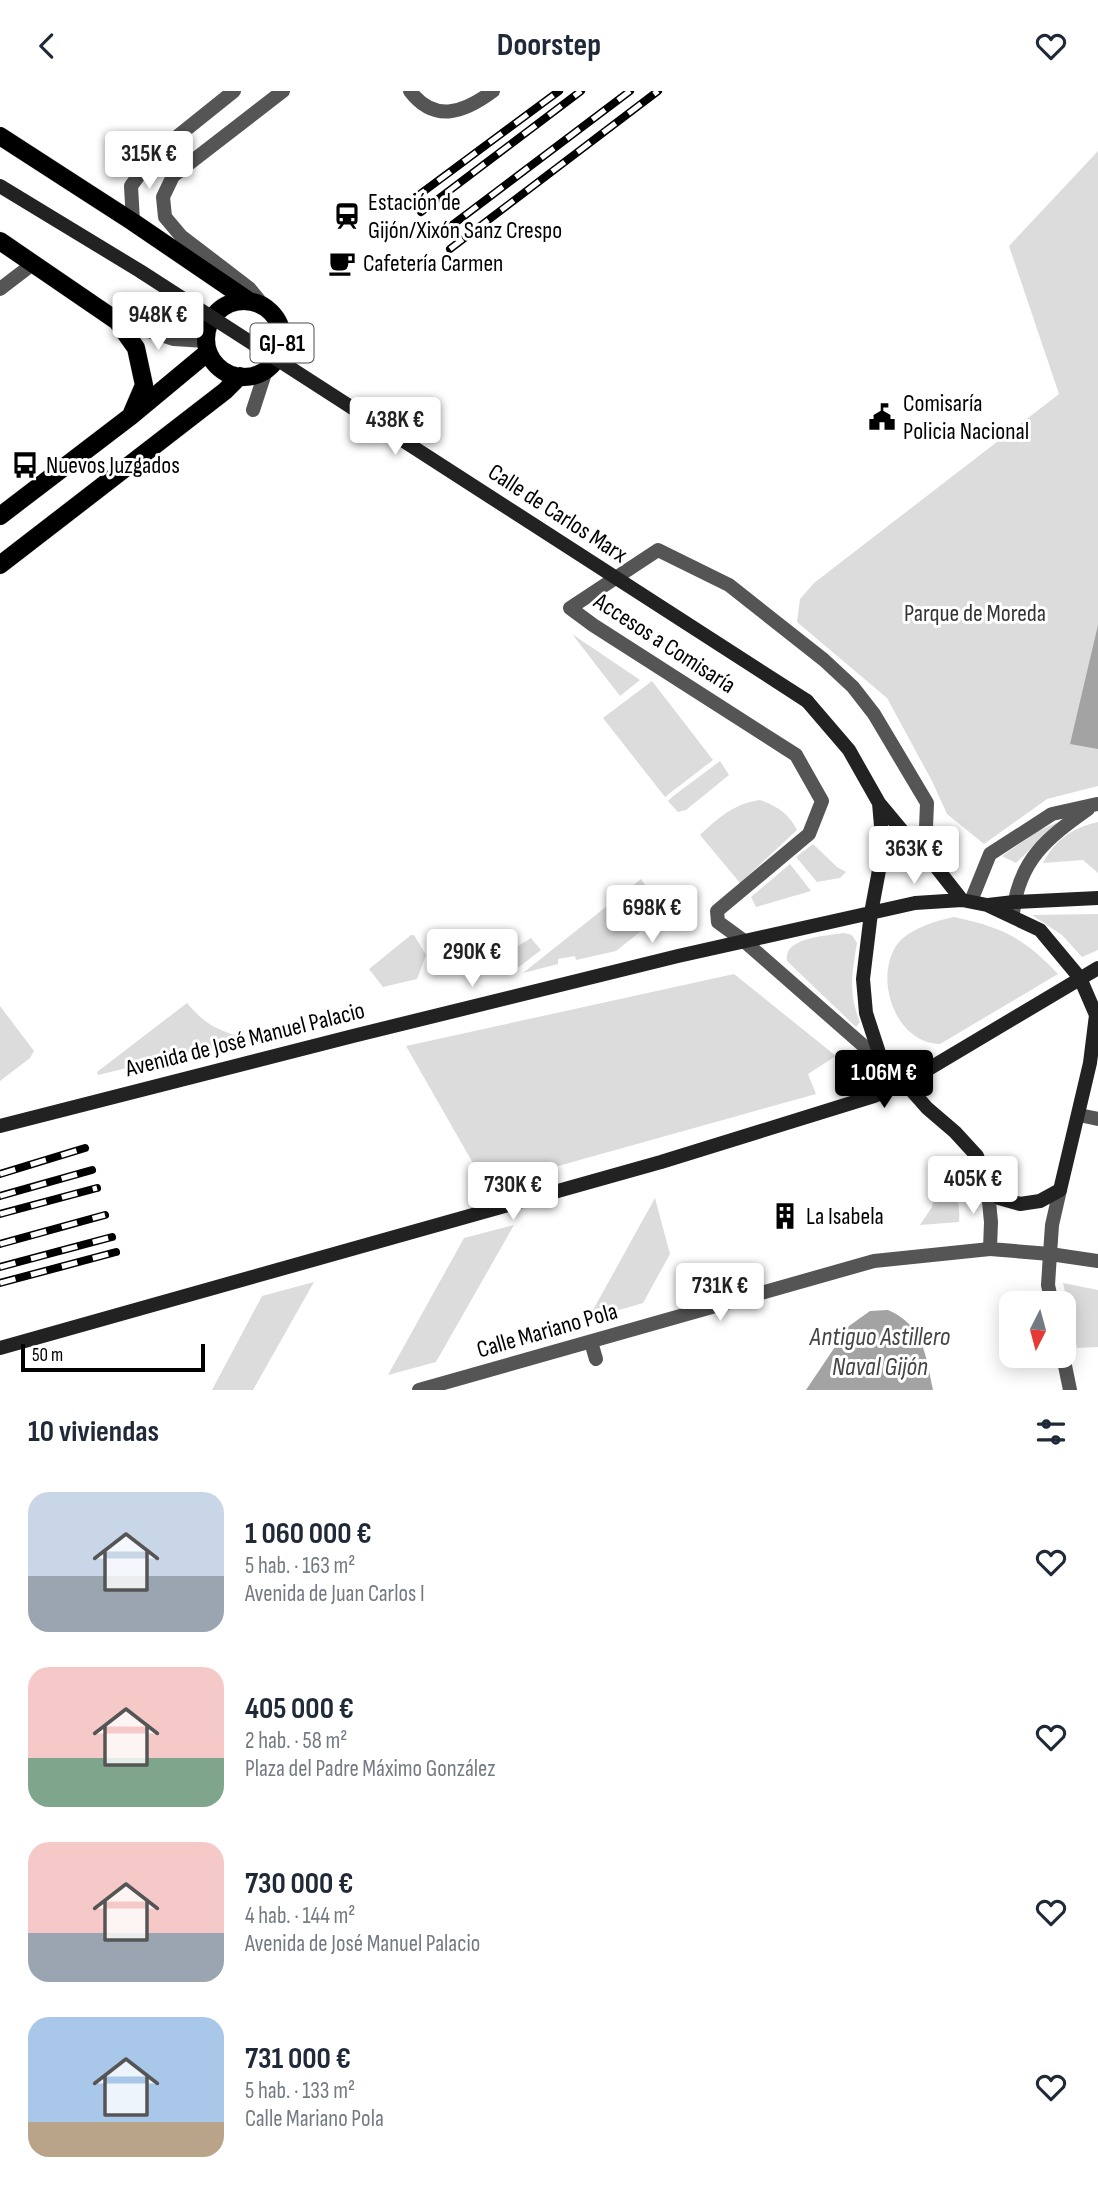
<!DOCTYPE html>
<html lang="es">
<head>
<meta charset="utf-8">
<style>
  :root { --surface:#fff; --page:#f2f2f3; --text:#1f2937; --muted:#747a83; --accent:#000 }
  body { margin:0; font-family:"Sofia Sans Condensed",sans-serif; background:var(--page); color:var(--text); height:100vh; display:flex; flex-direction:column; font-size:26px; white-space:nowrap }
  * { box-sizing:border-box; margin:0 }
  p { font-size:23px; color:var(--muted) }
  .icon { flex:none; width:38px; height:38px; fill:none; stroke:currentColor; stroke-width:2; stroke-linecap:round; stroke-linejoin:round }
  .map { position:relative; height:1299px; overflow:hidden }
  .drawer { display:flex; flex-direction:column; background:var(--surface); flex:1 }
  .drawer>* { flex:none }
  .needle { width:46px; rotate:186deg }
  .fabs { position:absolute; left:999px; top:1200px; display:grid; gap:14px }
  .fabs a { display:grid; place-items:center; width:77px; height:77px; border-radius:14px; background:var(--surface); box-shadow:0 4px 18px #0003; font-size:35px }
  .scale { position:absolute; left:21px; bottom:18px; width:184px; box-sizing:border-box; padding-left:7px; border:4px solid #000; border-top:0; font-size:19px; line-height:24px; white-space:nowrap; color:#000; -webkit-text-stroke:5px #fff; paint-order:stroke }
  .price { position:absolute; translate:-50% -60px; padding:0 16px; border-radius:7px; background:#fff; color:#222; font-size:23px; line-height:46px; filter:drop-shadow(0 2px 4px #0008) }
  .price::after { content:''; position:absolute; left:50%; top:42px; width:21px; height:16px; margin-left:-10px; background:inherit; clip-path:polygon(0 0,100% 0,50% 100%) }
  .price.selected { background:var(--accent); color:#fff }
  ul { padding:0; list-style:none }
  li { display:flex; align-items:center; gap:21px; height:175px; padding:0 28px }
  li span { display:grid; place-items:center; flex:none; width:196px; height:140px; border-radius:21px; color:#555 }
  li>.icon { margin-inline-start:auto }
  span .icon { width:84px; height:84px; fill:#fffc; stroke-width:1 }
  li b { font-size:30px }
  h2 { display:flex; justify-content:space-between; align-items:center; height:84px; padding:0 28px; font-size:30px }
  header { display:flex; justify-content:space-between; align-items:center; height:91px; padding:0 28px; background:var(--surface); font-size:32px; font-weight:700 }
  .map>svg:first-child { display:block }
</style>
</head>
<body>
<header><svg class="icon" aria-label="back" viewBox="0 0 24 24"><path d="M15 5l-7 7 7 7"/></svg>Doorstep<svg class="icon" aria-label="heart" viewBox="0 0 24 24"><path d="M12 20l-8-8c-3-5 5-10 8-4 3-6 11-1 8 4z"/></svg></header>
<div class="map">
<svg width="1098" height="1299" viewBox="0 0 1098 1299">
  <rect width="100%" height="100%" fill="#fff"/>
  <path fill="#dcdcdc" d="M1098 60V695L1047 708 984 753 947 723 932 690 887 607 797 531 800 508 814 492 1059 303 1009 155Z
    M572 543 640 589 620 605Z
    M652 590 713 669 665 706 603 627Z
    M720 670 729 684 686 719 678 721 668 710 672 706Z
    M760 709C777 715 789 723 797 739L740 792 700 744C718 727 735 712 760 709Z
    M1058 731 1016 772 1002 765 1038 740Z
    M1098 731V782L1083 769 1043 772C1055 749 1072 737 1098 731Z
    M813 753 837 776 846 781 840 787 817 791 796 766Z
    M790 773 811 800 756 816 751 806Z
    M641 788 665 821 616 860 576 869 575 865 558 868V873L523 882Z
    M1098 823V859L1082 866 1062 844 1032 824Z
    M954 826C1002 836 1024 847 1058 883L940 953C896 952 874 890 896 855 908 838 935 830 954 826Z
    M844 842 852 844 857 852C852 882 848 902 860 931L856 936 787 870C783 846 827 845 844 842Z
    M500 843 513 858 531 847 541 859 515 879H509L487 853Z
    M411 844H414L426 864 417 888 383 896 369 878Z
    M734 883 836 965 808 983 816 1003 490 1094 482 1088 406 955Z
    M187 912C203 931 213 937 237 945L238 950 98 984 97 981Z
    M0 915 34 960 30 967 0 990Z
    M932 1069C954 1076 961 1111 959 1131L920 1134 932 1116 934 1106Z
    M655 1107 670 1163 643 1212 588 1228Z
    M514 1134 436 1271 388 1284 464 1147Z
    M314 1191 253 1299H212L262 1205Z
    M1063 1192 1098 1199V1256L1077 1257Z"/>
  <path fill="#a3a3a3" d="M1098 534V658L1070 653Z
    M888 1219C924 1234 926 1266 933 1299H806L849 1235 870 1220Z"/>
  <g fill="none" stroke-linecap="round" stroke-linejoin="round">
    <defs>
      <path id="primary" d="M0 45 133 131 249 210
        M0 150 117 230 136 257 144 294 132 322
        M206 248a38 38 0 1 1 76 0a38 38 0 1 1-76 0Z
        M0 425 131 325 208 261
        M0 474 225 300 240 285"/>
    </defs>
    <use href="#primary" stroke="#dbdbdb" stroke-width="19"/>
    <path stroke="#555" stroke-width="14" d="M263 214 249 197 181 145 165 126 163 106 173 85 283 0
      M253 319 266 279
      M971 810 990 763 1052 723 1097 713
      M1013 822C1019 769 1047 747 1088 718
      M744 850 718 831 717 820 809 743 822 710 796 664 593 534 570 517 658 459 729 494 824 569 853 596 874 623 927 712 925 762"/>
    <path stroke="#555" stroke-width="14" d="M591 1251 596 1268"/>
    <path stroke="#555" stroke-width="14" d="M410 0C435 33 465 21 493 0
      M133 131 131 95 153 65 234 0
      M0 198 34 172
      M117 230 174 248 206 250
      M744 850 882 971
      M1079 1024 1098 1028
      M1050 1163 1048 1194 1052 1213
      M1063 1265 1070 1299
      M419 1299 874 1170 990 1158"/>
    <path stroke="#555" stroke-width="14" d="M987 1090 991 1131 990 1158 1050 1163 1098 1170
      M1050 1163 1052 1134 1060 1099"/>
    <path stroke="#222" stroke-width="14" d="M807 610 849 659 879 712 904 742 925 762 962 809
      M988 814 1014 811 1098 807
      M0 1035 353 945 678 865 915 812 962 809 987 814 1040 839 1080 887 1096 924 1090 972 1060 1099 1040 1110 1020 1113 999 1107 987 1090 977 1065 955 1041 927 1017 905 992 882 971 866 922 863 888 871 822 883 758 879 712
      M0 1257 661 1071 874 1005 905 992 1098 877"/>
    <use href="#primary" stroke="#000" stroke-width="18"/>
    <defs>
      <path id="rail" d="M412 109 559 0
        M421 121 581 0
        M439 144 630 0
        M450 158 658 0
        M0 1083 85 1057
        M0 1105 92 1079
        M0 1123 97 1097
        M0 1153 105 1124
        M0 1176 112 1146
        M0 1192 116 1161"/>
    </defs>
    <use href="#rail" stroke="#000" stroke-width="8"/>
    <use href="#rail" stroke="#fff" stroke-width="5" stroke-dasharray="16" stroke-linecap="butt"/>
    <path stroke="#222" stroke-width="14" d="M0 95 140 180 807 610"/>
  </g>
  <defs>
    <symbol id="station-bare" viewBox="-9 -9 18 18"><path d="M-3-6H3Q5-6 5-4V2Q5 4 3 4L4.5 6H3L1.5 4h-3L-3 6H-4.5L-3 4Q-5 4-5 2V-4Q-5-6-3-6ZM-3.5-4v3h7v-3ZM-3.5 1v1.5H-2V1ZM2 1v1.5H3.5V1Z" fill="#000" stroke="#fff" stroke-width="2.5" paint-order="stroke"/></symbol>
    <symbol id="cafe-bare" viewBox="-9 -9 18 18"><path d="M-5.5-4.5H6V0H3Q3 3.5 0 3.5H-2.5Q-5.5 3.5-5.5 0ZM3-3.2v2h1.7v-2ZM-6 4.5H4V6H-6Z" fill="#000" stroke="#fff" stroke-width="2.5" paint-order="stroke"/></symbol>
    <symbol id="civic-bare" viewBox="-9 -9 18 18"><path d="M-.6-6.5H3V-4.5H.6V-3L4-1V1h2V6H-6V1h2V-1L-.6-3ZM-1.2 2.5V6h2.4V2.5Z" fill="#000" stroke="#fff" stroke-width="2.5" paint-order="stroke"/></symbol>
    <symbol id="bus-bare" viewBox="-9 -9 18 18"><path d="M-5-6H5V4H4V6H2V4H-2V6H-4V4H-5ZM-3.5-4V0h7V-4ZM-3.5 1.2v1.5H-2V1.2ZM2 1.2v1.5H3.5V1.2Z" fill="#000" stroke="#fff" stroke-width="2.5" paint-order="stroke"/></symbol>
    <symbol id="building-bare" viewBox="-9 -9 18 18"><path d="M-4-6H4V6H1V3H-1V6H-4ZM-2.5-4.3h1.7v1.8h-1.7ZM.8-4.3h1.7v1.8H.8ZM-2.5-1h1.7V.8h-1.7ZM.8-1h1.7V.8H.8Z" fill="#000" stroke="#fff" stroke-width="2.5" paint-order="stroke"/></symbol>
  </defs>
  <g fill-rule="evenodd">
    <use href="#station-bare" x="328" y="106" width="38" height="38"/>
    <use href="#cafe-bare" x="323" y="153" width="38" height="38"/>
    <use href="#civic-bare" x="863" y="307" width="38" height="38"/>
    <use href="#bus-bare" x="6" y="355" width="38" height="38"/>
    <use href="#building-bare" x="766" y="1106" width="38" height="38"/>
  </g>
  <g text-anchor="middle" stroke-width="6" stroke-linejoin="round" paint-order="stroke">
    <rect fill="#fff" stroke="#4c4c4c" stroke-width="2" x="250.5" y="232.5" width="63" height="39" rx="5"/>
    <g font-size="23" font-weight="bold" fill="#000">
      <text x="282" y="260">GJ-81</text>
    </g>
    <g font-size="24" fill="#000" stroke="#fff" text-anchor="start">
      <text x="368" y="119">Estación de<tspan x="368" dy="28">Gijón/Xixón Sanz Crespo</tspan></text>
      <text x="363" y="180">Cafetería Carmen</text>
      <text x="903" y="320">Comisaría<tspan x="903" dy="28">Policia Nacional</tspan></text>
      <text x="46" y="382">Nuevos Juzgados</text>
      <text x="806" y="1133">La Isabela</text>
    </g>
    <g font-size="24" fill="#000" stroke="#fff">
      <text transform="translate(558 422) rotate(33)" y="8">Calle de Carlos Marx</text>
      <text transform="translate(665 552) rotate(33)" y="8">Accesos a Comisaría</text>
      <text transform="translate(245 948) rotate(-14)" y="8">Avenida de José Manuel Palacio</text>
      <text transform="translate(547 1239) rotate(-16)" y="8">Calle Mariano Pola</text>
    </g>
    <g font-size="24" fill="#333" stroke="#fff">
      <text x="975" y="530">Parque de Moreda</text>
    </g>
    <g font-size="26" font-style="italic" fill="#444" stroke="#fff">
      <text x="880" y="1254">Antiguo Astillero<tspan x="880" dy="30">Naval Gijón</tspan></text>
    </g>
  </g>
</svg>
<div class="fabs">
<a><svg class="needle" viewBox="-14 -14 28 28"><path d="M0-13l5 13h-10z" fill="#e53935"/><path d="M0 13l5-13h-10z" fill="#747a83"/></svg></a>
</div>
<div class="scale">50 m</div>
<b class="price" style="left:149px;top:100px">315K €</b>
<b class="price" style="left:158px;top:261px">948K €</b>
<b class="price" style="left:395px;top:366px">438K €</b>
<b class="price" style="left:914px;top:795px">363K €</b>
<b class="price" style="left:652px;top:854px">698K €</b>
<b class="price" style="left:472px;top:898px">290K €</b>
<b class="price selected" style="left:884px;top:1019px">1.06M €</b>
<b class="price" style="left:973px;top:1125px">405K €</b>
<b class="price" style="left:513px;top:1131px">730K €</b>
<b class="price" style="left:720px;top:1232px">731K €</b>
</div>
<section class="drawer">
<h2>10 viviendas<svg class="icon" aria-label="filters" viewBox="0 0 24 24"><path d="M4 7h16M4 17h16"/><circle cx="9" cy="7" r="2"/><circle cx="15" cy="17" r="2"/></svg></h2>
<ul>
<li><span style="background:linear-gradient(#c9d6e8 60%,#9aa5b1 0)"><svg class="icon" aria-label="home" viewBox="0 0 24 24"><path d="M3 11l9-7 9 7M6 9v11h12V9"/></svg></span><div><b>1 060 000 €</b><p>5 hab. · 163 m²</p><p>Avenida de Juan Carlos I</p></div><svg class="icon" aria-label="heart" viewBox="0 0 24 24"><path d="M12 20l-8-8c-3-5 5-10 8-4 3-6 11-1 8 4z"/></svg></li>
<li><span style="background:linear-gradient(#f6c9c9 65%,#7fa58c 0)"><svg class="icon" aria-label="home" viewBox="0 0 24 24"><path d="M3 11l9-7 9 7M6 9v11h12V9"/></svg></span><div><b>405 000 €</b><p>2 hab. · 58 m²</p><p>Plaza del Padre Máximo González</p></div><svg class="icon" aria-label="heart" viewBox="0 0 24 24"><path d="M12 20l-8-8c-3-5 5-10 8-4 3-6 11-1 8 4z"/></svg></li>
<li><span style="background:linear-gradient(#f6c9c9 65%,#9aa5b1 0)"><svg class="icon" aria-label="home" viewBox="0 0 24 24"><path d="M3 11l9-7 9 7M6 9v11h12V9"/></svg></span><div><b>730 000 €</b><p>4 hab. · 144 m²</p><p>Avenida de José Manuel Palacio</p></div><svg class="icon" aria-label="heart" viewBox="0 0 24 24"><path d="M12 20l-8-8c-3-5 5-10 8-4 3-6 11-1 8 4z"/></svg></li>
<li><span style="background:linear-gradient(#a9c7e8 75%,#b9a48a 0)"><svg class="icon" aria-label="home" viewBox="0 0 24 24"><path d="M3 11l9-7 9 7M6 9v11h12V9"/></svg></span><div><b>731 000 €</b><p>5 hab. · 133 m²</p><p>Calle Mariano Pola</p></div><svg class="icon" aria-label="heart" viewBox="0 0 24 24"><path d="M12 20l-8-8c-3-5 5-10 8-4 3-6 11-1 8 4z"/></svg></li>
</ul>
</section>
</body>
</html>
